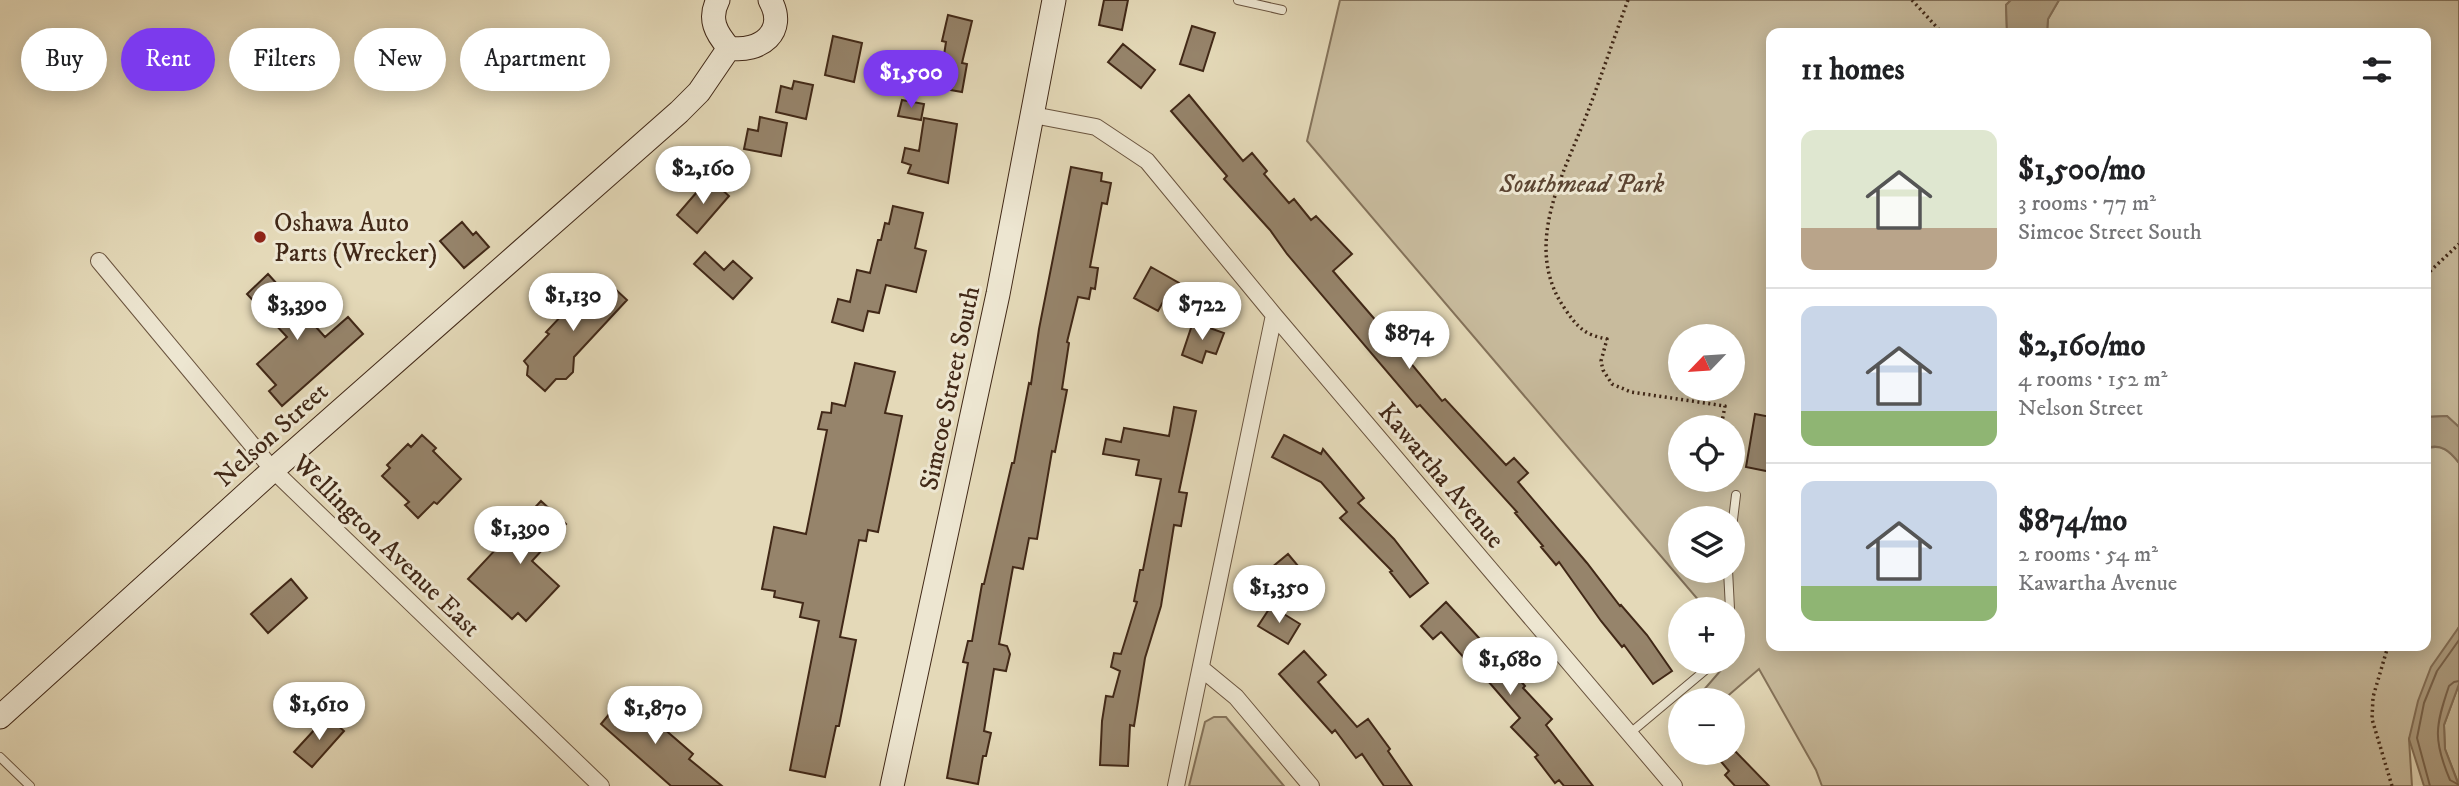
<!DOCTYPE html>
<html lang="en">
<head>
<meta charset="utf-8">
<style>
  :root { --surface:#fff; --page:#f2f2f2; --text:#202124; --muted:#757577; --line:#e0e0e0; --accent:#7c3aed }
  body { margin:0; font-family:"IM FELL DW Pica",serif; background:var(--page); color:var(--text); height:100vh; display:flex; flex-direction:column; font-size:26px; white-space:nowrap }
  * { box-sizing:border-box; margin:0 }
  p { font-size:23px; color:var(--muted) }
  .icon { flex:none; width:38px; height:38px; fill:none; stroke:currentColor; stroke-width:2; stroke-linecap:round; stroke-linejoin:round }
  .map { position:relative; flex:1; overflow:hidden }
  .drawer { position:absolute; left:1766px; top:28px; width:665px; height:623px; display:flex; flex-direction:column; background:var(--surface); border-radius:14px; box-shadow:0 4px 18px #0003 }
  .drawer>* { flex:none }
  .banner { position:absolute; left:21px; top:28px; width:665px; height:63px; display:flex; gap:14px }
  .needle { width:46px; rotate:245deg }
  .fabs { position:absolute; left:1668px; top:324px; display:grid; gap:14px }
  .fabs a { display:grid; place-items:center; width:77px; height:77px; border-radius:50%; background:var(--surface); box-shadow:0 4px 18px #0003; font-size:35px }
  .price { position:absolute; translate:-50% -60px; padding:0 16px; border-radius:24px; background:#fff; color:#222; font-size:23px; line-height:46px; filter:drop-shadow(0 2px 4px #0008) }
  .price::after { content:''; position:absolute; left:50%; top:42px; width:21px; height:16px; margin-left:-10px; background:inherit; clip-path:polygon(0 0,100% 0,50% 100%) }
  .price.selected { background:var(--accent); color:#fff }
  ul { padding:0; list-style:none }
  li { display:flex; align-items:center; gap:21px; height:175px; padding:0 35px }
  li+li { border-top:2px solid var(--line) }
  li span { display:grid; place-items:center; flex:none; width:196px; height:140px; border-radius:14px; color:#555 }
  li>.icon { margin-inline-start:auto }
  span .icon { width:84px; height:84px; fill:#fffc; stroke-width:1 }
  li b { font-size:30px }
  h2 { display:flex; justify-content:space-between; align-items:center; height:84px; padding:0 35px; font-size:30px }
  .chip { padding:0 24px; border-radius:32px; background:var(--surface); box-shadow:0 4px 18px #0003; font-size:24px; line-height:63px }
  .chip.selected { background:var(--accent); color:#fff }
  .map>svg:first-child { display:block }
</style>
</head>
<body>
<div class="map">
<svg width="2459" height="786" viewBox="0 0 2459 786">
  <rect width="100%" height="100%" fill="#e4d9b8"/>
  <filter id="stains"><feTurbulence type="fractalNoise" baseFrequency=".00286" numOctaves="4"/><feColorMatrix values="0 0 0 0 .2 0 0 0 0 .09 0 0 0 0 .02 0 0 0 .5 -.17"/></filter>
  <radialGradient id="worn" r=".72"><stop offset=".6" stop-color="#630" stop-opacity="0"/><stop offset="1" stop-color="#630" stop-opacity=".3"/></radialGradient>
  <path fill="#c8bb9d" stroke="#84725a" stroke-width="2" fill-rule="evenodd" d="M1340 0H2011L2006 5 2007 33H1771V646H2426V449C2441 443 2450 451 2459 463V627L2409 739 2412 786H1822L1816 770 1759 669 1723 700H1695L1728 662H1732L1733 656 1739 648 1733 640 1732 609H1706L1307 141ZM1680 336H1732V388H1680ZM1680 427H1732V480H1680ZM1680 518H1732V570H1680Z
    M2059 0H2459V427L2447 416 2426 417V33H2047L2048 19Z
    M2459 684V785L2445 749 2444 725Z
    M1214 717H1226L1284 786H1189L1205 722Z"/>
  <path fill="#ad9d81" stroke="#826e57" stroke-width="2" d="M2011 0H2059L2048 19 2047 33H2007L2006 5Z
    M2447 416 2459 427V463C2450 451 2441 443 2426 448V417Z
    M2459 627V684L2444 725 2445 749 2459 786H2424L2409 739 2418 701 2431 667Z"/>
  <g fill="none" stroke-linecap="round" stroke-linejoin="round">
    <path stroke="#77624c" stroke-width="2" d="M2459 681 2454 682 2449 686C2435 727 2433 740 2450 780L2459 785
      M2430 786 2417 738 2424 703 2437 671 2459 640"/>
  </g>
  <path fill="#96846b" stroke="#412817" stroke-width="2" d="M1104 0H1128L1122 30 1099 25Z
    M948 15 972 21 962 63 967 64 962 92 939 88 946 42 942 41Z
    M1192 26 1215 33 1203 71 1180 64Z
    M833 36 862 43 854 82 825 75Z
    M1123 44 1155 70 1141 88 1108 62Z
    M794 81 813 85 806 119 776 112 781 86 792 89Z
    M1189 95 1243 161 1252 153 1267 171 1264 174 1289 203 1294 199 1311 220 1316 216 1352 254 1333 271 1384 330 1391 324 1407 342 1399 349 1442 401 1445 399 1506 465 1514 458 1528 473 1518 482 1587 563 1620 606 1621 605 1647 635 1672 671 1653 684 1624 645 1622 647 1601 621 1559 562 1556 565 1541 547 1543 546 1515 513 1517 512 1420 405 1417 407 1287 254 1270 230 1224 179 1227 176 1171 111Z
    M902 100 924 104 921 120 898 116Z
    M760 117 787 123 781 156 744 149 748 129 758 131Z
    M924 118 957 124 948 183 908 173 911 165 902 162 905 148 919 151Z
    M1071 167 1102 173 1101 181 1111 183 1107 204 1102 203 1090 267 1098 268 1095 289 1091 288 1089 299 1078 297 1067 342 1069 343 1062 389 1067 390 1055 452 1052 451 1037 539 1029 538 1023 569 1013 567 999 644 1007 646 1010 654 1006 671 994 669 984 731 991 733 986 756H983L978 784 947 778 968 663 963 662 968 641H972L982 584H984L1012 463H1014L1029 383 1031 384 1039 329Z
    M709 178 729 196 697 233 677 215Z
    M893 206 923 213 915 248 926 251 916 292 886 285 879 313 868 311 863 331 832 322 838 299 850 302 857 270 870 273 878 240H881L885 223 889 224Z
    M462 222 473 235 476 232 489 247 464 268 440 241Z
    M705 252 724 270 733 261 752 278 733 299 694 264Z
    M1151 267 1179 283 1169 303 1164 300 1158 311 1134 298Z
    M268 274 325 337 348 317 363 334 282 406 269 391 276 385 257 364 287 337 247 294Z
    M600 275 627 300 574 357 573 372 566 379H556L545 391 527 375 528 366 524 361 549 334 546 332Z
    M1193 322 1224 333 1216 354 1206 351 1202 363 1182 355Z
    M855 363 895 372 885 413 902 416 878 532 868 530 866 541 859 540 840 637 856 640 839 726H836L825 777 790 770 819 621 800 617 803 603 774 597 775 591 762 589 774 527 806 534 827 430 818 429 822 412 831 413 832 403 845 406Z
    M1174 407 1196 411 1179 492 1187 493 1181 526 1174 525 1161 606 1145 658 1134 726 1130 725 1128 766 1100 765 1102 721 1106 696 1113 697 1120 671 1111 667 1114 653 1121 654 1137 602 1134 601 1140 570H1143L1161 479 1136 475 1139 460 1103 454 1106 439 1121 442 1124 428 1169 436Z
    M1755 414 1771 417V472L1746 467Z
    M422 435 436 448 433 451 461 479 437 504 434 502 418 518 405 505 409 502 382 476 390 468 387 465 408 444 411 447Z
    M1284 435 1321 454 1323 449 1364 498 1358 503 1394 539 1428 583 1410 597 1390 572 1392 571 1340 518 1347 512 1321 482 1272 457Z
    M541 501 566 524 532 561 559 586 526 621 518 613 512 619 468 579Z
    M1288 554 1309 579 1292 593 1271 568Z
    M291 579 307 598 268 633 251 614Z
    M1446 602 1501 662 1503 661 1525 686 1523 688 1552 719 1546 725 1593 786H1564L1559 780 1555 783 1535 757 1538 755 1511 727 1520 718 1475 666 1473 668 1443 634 1441 632 1433 639 1421 626Z
    M1271 606 1300 624 1288 644 1258 626Z
    M1304 651 1326 675 1318 682 1357 727 1368 719 1390 749 1388 751 1412 786H1384L1362 754 1356 758 1335 730 1332 733 1279 674Z
    M625 695 693 754 689 759 722 786H671L601 724Z
    M327 716 344 731 312 767 294 752Z
    M1713 752H1736L1769 786H1735L1725 775 1729 771Z"/>
  <g fill="none" stroke-linecap="round" stroke-linejoin="round">
    <defs>
      <path id="lane" d="M1238 0 1282 10
        M1732 528 1736 495
        M1728 570 1730 609
        M1629 734 1715 662
        M0 757 30 786"/>
      <path id="street" d="M1033 115 1096 127 1147 161 1274 315 1674 786
        M99 261 273 470 601 786
        M1202 669 1236 697 1311 786
        M1176 786 1274 315"/>
      <path id="secondary" d="M718 0C708 19 716 33 729 48 760 53 788 32 770 0
        M0 717 273 470 679 112 699 92 729 48
        M892 786 998 294 1054 0"/>
    </defs>
    <use href="#lane" stroke="#6a543f" stroke-width="10"/>
    <use href="#street" stroke="#6a543f" stroke-width="18"/>
    <use href="#secondary" stroke="#412817" stroke-width="25"/>
    <path stroke="#412817" stroke-width="3.5" stroke-dasharray="2 3.5" stroke-linecap="butt" d="M1628 0C1615 35 1603 71 1590 106 1566 171 1520 244 1565 309 1578 328 1585 335 1607 339L1601 361 1603 370 1612 384 1631 392 1725 406 1721 427
      M1912 0 1942 33
      M2426 275 2459 244
      M2388 646 2373 697 2372 719 2392 786"/>
    <use href="#lane" stroke="#ede6d1" stroke-width="8"/>
    <use href="#street" stroke="#ede6d1" stroke-width="16"/>
    <use href="#secondary" stroke="#ede6d1" stroke-width="23"/>
  </g>
  <circle fill="#8f2418" stroke="#ede6d1" stroke-width="2.5" cx="260" cy="237" r="7"/>
  <g text-anchor="middle" stroke-width="6" stroke-linejoin="round" paint-order="stroke">
    <g font-size="26" font-style="italic" fill="#5c4532" stroke="#ede6d1">
      <text x="1582" y="192">Southmead Park</text>
    </g>
    <g font-size="26" fill="#412817" stroke="#ede6d1" text-anchor="start">
      <text x="274" y="231">Oshawa Auto<tspan x="274" dy="30">Parts (Wrecker)</tspan></text>
    </g>
    <g font-size="26" fill="#412817" stroke="#ede6d1">
      <text transform="translate(949 388) rotate(-78)" y="9">Simcoe Street South</text>
      <text transform="translate(271 434) rotate(-42)" y="9">Nelson Street</text>
      <text transform="translate(1442 475) rotate(50)" y="9">Kawartha Avenue</text>
      <text transform="translate(387 545) rotate(44)" y="9">Wellington Avenue East</text>
    </g>
  </g>
  <rect width="100%" height="100%" filter="url(#stains)"/>
  <rect width="100%" height="100%" fill="url(#worn)"/>
</svg>
<div class="fabs">
<a><svg class="needle" viewBox="-14 -14 28 28"><path d="M0-13l5 13h-10z" fill="#e53935"/><path d="M0 13l5-13h-10z" fill="#757577"/></svg></a>
<a><svg class="icon" aria-label="locate" viewBox="0 0 24 24"><circle cx="12" cy="12" r="6"/><path d="M12 2v4M12 18v4M2 12h4M18 12h4"/></svg></a>
<a><svg class="icon" aria-label="layers" viewBox="0 0 24 24"><path d="M12 4l9 5-9 5-9-5zM3 14l9 5 9-5"/></svg></a>
<a>+</a>
<a>−</a>
</div>
<b class="price selected" style="left:911px;top:110px">$1,500</b>
<b class="price" style="left:703px;top:206px">$2,160</b>
<b class="price" style="left:573px;top:333px">$1,130</b>
<b class="price" style="left:297px;top:342px">$3,390</b>
<b class="price" style="left:1202px;top:342px">$722</b>
<b class="price" style="left:1409px;top:371px">$874</b>
<b class="price" style="left:520px;top:566px">$1,390</b>
<b class="price" style="left:1279px;top:625px">$1,350</b>
<b class="price" style="left:1510px;top:697px">$1,680</b>
<b class="price" style="left:319px;top:742px">$1,610</b>
<b class="price" style="left:655px;top:746px">$1,870</b>
<div class="banner">
<a class="chip">Buy</a>
<a class="chip selected">Rent</a>
<a class="chip">Filters</a>
<a class="chip">New</a>
<a class="chip">Apartment</a>
</div>
<section class="drawer">
<h2>11 homes<svg class="icon" aria-label="filters" viewBox="0 0 24 24"><path d="M4 7h16M4 17h16"/><circle cx="9" cy="7" r="2"/><circle cx="15" cy="17" r="2"/></svg></h2>
<ul>
<li><span style="background:linear-gradient(#dfe7d0 70%,#b9a48a 0)"><svg class="icon" aria-label="home" viewBox="0 0 24 24"><path d="M3 11l9-7 9 7M6 9v11h12V9"/></svg></span><div><b>$1,500/mo</b><p>3 rooms · 77 m²</p><p>Simcoe Street South</p></div></li>
<li><span style="background:linear-gradient(#c9d6e8 75%,#8fb573 0)"><svg class="icon" aria-label="home" viewBox="0 0 24 24"><path d="M3 11l9-7 9 7M6 9v11h12V9"/></svg></span><div><b>$2,160/mo</b><p>4 rooms · 152 m²</p><p>Nelson Street</p></div></li>
<li><span style="background:linear-gradient(#c9d6e8 75%,#8fb573 0)"><svg class="icon" aria-label="home" viewBox="0 0 24 24"><path d="M3 11l9-7 9 7M6 9v11h12V9"/></svg></span><div><b>$874/mo</b><p>2 rooms · 54 m²</p><p>Kawartha Avenue</p></div></li>
</ul>
</section>
</div>
</body>
</html>
